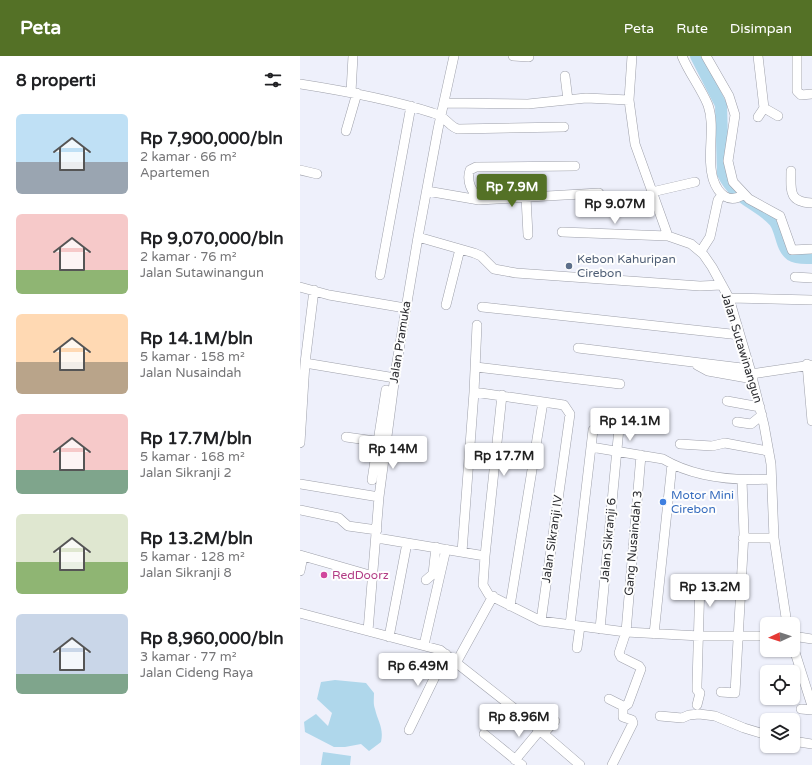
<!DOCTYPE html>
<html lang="id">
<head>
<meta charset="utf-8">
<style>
  :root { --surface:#fff; --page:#f2f2f2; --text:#202124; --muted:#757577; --accent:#547126 }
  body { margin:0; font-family:"Varela Round",sans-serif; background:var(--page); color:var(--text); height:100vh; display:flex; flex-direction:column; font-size:15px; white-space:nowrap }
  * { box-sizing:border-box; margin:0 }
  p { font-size:13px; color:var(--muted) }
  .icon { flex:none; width:22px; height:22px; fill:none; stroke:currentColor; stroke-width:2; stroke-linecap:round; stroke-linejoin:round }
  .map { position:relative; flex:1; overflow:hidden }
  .panel { display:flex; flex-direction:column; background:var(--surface); width:300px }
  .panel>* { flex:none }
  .needle { width:26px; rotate:267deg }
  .controls { position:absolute; left:460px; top:561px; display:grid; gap:8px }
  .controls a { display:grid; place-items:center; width:40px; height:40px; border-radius:6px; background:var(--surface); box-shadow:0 1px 3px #0004; font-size:20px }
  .price { position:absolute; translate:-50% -34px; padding:0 9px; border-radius:4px; background:#fff; color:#222; font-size:13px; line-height:26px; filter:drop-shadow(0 1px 2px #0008) }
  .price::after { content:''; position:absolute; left:50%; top:24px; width:12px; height:9px; margin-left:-6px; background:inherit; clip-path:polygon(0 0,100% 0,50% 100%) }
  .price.active { background:var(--accent); color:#fff }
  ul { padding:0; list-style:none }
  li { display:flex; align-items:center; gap:12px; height:100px; padding:0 16px }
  li span { display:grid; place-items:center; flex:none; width:112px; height:80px; border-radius:6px; color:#555 }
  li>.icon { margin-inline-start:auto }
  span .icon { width:48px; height:48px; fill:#fffc; stroke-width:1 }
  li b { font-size:17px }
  h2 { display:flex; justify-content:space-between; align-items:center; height:48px; padding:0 16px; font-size:17px }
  header { display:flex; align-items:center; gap:24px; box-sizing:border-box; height:56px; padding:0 20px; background:var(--accent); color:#fff }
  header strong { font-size:19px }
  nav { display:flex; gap:22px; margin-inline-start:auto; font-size:14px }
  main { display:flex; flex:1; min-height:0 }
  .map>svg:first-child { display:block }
</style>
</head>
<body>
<header>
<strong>Peta</strong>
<nav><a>Peta</a><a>Rute</a><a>Disimpan</a></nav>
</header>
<main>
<section class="panel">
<h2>8 properti<svg class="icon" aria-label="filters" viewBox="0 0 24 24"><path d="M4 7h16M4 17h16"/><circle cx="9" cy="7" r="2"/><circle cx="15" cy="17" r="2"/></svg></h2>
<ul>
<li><span style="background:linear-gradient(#bfe0f5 60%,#9aa5b1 0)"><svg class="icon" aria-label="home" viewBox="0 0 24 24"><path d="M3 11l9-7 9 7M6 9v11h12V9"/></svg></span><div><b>Rp 7,900,000/bln</b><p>2 kamar · 66 m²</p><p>Apartemen</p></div></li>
<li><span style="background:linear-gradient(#f6c9c9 70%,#8fb573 0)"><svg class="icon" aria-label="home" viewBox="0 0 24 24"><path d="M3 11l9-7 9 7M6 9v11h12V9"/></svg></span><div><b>Rp 9,070,000/bln</b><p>2 kamar · 76 m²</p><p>Jalan Sutawinangun</p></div></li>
<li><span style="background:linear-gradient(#ffd9b3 60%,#b9a48a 0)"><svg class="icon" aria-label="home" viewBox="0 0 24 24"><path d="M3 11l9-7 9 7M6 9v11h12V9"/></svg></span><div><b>Rp 14.1M/bln</b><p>5 kamar · 158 m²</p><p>Jalan Nusaindah</p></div></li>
<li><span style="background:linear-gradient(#f6c9c9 70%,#7fa58c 0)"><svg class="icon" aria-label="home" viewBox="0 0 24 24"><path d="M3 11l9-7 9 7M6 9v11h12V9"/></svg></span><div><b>Rp 17.7M/bln</b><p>5 kamar · 168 m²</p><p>Jalan Sikranji 2</p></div></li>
<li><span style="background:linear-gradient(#dfe7d0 60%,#8fb573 0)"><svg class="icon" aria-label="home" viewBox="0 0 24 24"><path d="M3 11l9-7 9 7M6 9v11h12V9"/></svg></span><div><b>Rp 13.2M/bln</b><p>5 kamar · 128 m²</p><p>Jalan Sikranji 8</p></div></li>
<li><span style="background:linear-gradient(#c9d6e8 75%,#7fa58c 0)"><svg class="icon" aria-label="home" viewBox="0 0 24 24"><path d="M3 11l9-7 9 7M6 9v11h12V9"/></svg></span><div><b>Rp 8,960,000/bln</b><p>3 kamar · 77 m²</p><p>Jalan Cideng Raya</p></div></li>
</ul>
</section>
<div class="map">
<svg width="512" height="709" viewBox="0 0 512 709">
  <rect width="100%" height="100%" fill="#eef0fb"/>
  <path fill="#afd7eb" d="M35 624 66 627 74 637C74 642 73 648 75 653 78 666 84 672 81 686L69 695 61 688 45 691H34L5 676 4 666 16 658 28 670 32 657 17 643 21 626Z
    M23 696 51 700 50 709H21Z"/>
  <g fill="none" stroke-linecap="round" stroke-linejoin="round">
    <path stroke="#afd7eb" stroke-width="12" d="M396 0 421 49 423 118C436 145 459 147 475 166 482 176 481 192 491 199 497 203 505 202 512 202"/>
    <defs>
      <path id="minor" d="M213 0 229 1
        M332 0 329 44 335 88 368 180 391 188 403 198 412 211 429 242 450 313 464 369 471 408 474 482 487 568
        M382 0C389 17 401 32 408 49 416 72 406 99 413 123 418 138 429 149 444 138
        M406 0 429 40 435 59 428 105 433 126 449 143 480 160 492 194 512 193
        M458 0 464 52 478 60
        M497 0V35L501 39 512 38
        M265 20 268 44
        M0 28C45 35 89 43 133 57 146 60 149 71 158 73L264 71
        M51 36 53 0
        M144 47 228 48 286 42 329 44
        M458 61 464 52
        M46 75 57 37
        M0 114 17 118
        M491 115C491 134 488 146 512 147
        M127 135 179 144 299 137
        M352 136 395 126
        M226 141 228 179
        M179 144C172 135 166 126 170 114L176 111 275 110
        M262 176 368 180
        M118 181 174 197 181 200 194 213 216 217 400 230 422 229
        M401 195 410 181 418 144 422 139
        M80 219 111 50
        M495 221 512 222
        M0 231 29 239 105 252
        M429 242 512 244
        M146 249 160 193
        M182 251 440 279
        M278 292 450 313
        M5 307 95 322
        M507 308 512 365
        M397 309 408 315 453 323
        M176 311 320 328
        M451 318 512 309
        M174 336 264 349 270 358 241 565
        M202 339 185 500 183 529 189 539 241 565 326 576 400 580H467
        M427 345 460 351
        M437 366 451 368 462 359
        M46 381 82 386
        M0 387 5 307 14 234
        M380 388 412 390 425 387 468 395
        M291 391 363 403C395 422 435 425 471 423
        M72 424 86 334
        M0 428 79 441
        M0 454 39 462 48 470 77 474
        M77 482 185 500
        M443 482H474
        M162 496 174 336 177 269
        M0 499 73 520
        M0 515 3 500
        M126 524 133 518 136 491
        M210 550 243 346
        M0 557 140 594 215 653 280 709
        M270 569 293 374
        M300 573 319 372
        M68 575 79 441 96 312 118 181 138 73 154 0
        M354 578 372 408
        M493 580 512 583
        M89 581 107 487
        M124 589 146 493
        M493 590 512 650
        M277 592 280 570
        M156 607 193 540
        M421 636 435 637 444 477 442 424
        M309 643 323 650V661L332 664 333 667 312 709
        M397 649 400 637 397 634V628L400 525
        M324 651 328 648 341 613 339 610 321 601 319 597 326 576 341 399
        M501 653 512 654
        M360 660 382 662 389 659 399 658 415 660 444 672 467 679
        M109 674 146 598
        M244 677 255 665
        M184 678 222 709
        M493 685 512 688
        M215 704 240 674"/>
    </defs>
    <use href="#minor" stroke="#9ea0aa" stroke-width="10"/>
    <use href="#minor" stroke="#fff" stroke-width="9"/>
  </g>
  <circle fill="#5c6f8a" stroke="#fefefe" stroke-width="1.5" cx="269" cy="210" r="4"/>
  <circle fill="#3f7fe0" stroke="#fefefe" stroke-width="1.5" cx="363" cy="446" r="4"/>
  <circle fill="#d1479c" stroke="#fefefe" stroke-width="1.5" cx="24" cy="519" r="4"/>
  <g text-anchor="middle" stroke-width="4" stroke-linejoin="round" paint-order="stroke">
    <g font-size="12" fill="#4e5e75" stroke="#fefefe" text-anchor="start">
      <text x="277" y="207">Kebon Kahuripan<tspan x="277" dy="14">Cirebon</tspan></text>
    </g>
    <g font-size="12" fill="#2c2d31" stroke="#fefefe">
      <text transform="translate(100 286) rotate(-81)" y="4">Jalan Pramuka</text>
      <text transform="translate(442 292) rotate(73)" y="4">Jalan Sutawinangun</text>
      <text transform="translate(252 483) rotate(-82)" y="4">Jalan Sikranji IV</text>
      <text transform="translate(308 484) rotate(-85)" y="4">Jalan Sikranji 6</text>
      <text transform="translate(333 487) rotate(-85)" y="4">Gang Nusaindah 3</text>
    </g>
    <g font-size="12" fill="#366cbe" stroke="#fefefe" text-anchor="start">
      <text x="371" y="443">Motor Mini<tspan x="371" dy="14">Cirebon</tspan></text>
    </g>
    <g font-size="12" fill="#b23c85" stroke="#fefefe" text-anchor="start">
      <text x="32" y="523">RedDoorz</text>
    </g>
  </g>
</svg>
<div class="controls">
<a><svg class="needle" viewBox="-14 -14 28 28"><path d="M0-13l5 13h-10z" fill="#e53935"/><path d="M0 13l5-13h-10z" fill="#757577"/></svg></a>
<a><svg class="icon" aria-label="locate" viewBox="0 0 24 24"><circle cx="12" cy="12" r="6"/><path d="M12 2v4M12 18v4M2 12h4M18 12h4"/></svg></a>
<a><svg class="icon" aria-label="layers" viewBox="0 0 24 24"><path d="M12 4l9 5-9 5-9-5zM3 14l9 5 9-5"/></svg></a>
</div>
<b class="price active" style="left:212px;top:152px">Rp 7.9M</b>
<b class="price" style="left:315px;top:169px">Rp 9.07M</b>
<b class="price" style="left:330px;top:386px">Rp 14.1M</b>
<b class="price" style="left:93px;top:414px">Rp 14M</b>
<b class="price" style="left:204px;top:421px">Rp 17.7M</b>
<b class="price" style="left:410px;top:552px">Rp 13.2M</b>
<b class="price" style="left:118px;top:631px">Rp 6.49M</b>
<b class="price" style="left:219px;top:682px">Rp 8.96M</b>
</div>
</main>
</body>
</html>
